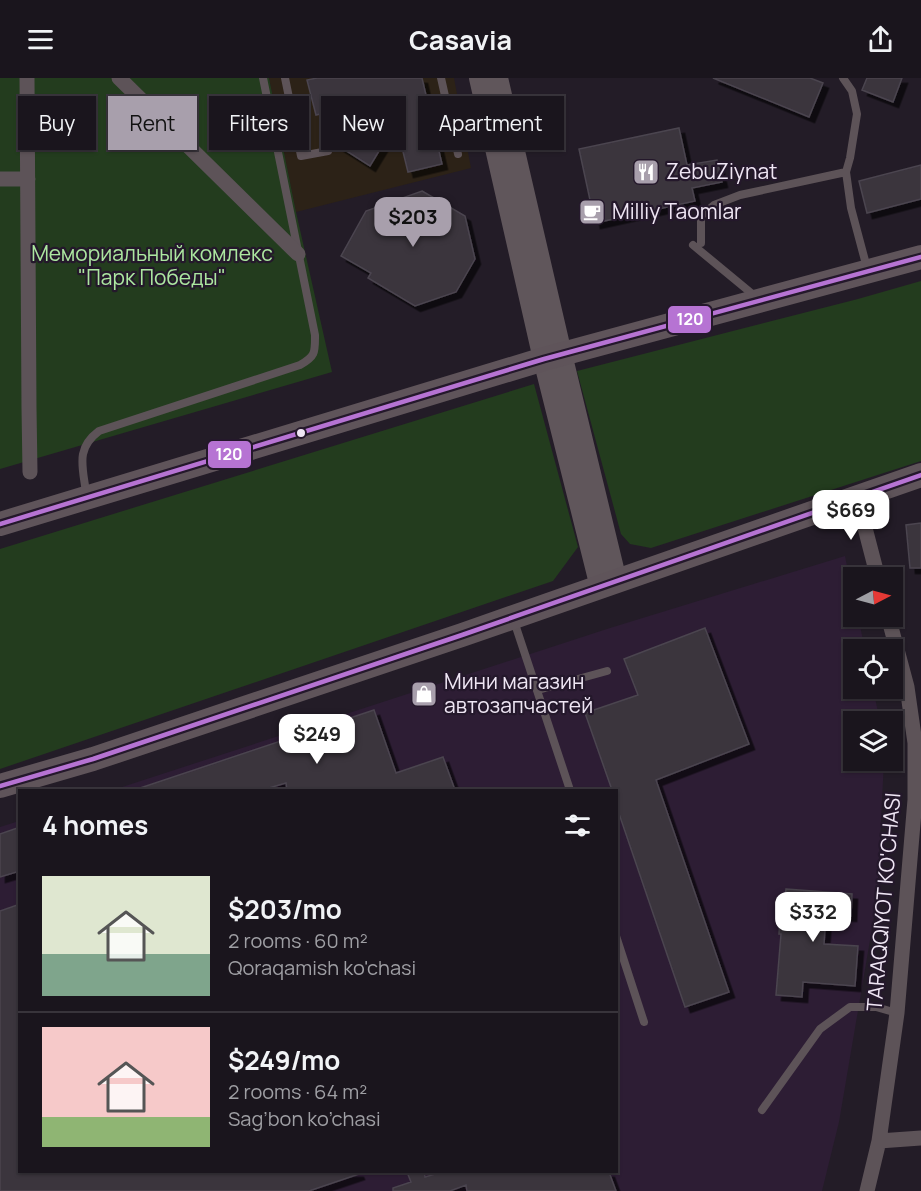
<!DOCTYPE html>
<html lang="en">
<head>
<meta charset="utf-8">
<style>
  :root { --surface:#1a151d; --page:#27222a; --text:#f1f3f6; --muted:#9f9fa4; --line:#38343b; --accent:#a89fac }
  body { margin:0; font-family:Manrope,sans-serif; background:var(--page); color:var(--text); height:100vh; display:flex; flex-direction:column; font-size:22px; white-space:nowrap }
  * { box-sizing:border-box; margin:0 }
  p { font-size:20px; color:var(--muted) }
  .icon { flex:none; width:33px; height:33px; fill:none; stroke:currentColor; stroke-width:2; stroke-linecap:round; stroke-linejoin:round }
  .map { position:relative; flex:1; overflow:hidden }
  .panel { position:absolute; left:18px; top:711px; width:600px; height:384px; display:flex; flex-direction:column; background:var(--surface); border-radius:0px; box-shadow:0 2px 4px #0004,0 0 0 2px var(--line) }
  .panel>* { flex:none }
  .banner { position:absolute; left:18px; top:18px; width:600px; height:54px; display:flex; gap:12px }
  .needle { width:39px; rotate:84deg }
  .buttons { position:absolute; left:843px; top:489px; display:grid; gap:12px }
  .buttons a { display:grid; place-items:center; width:60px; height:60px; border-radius:0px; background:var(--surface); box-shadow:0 2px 4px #0004,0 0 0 2px var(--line); font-size:30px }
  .price { position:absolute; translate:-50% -51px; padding:0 14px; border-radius:12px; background:#fff; color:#222; font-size:20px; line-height:39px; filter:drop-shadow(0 2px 3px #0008) }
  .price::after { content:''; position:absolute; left:50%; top:36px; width:18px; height:14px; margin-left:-9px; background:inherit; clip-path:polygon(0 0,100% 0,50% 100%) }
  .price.active { background:var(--accent); color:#111 }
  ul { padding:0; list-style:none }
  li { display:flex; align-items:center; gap:18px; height:150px; padding:0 24px }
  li+li { border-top:2px solid var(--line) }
  li span { display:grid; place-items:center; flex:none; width:168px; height:120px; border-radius:0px; color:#555 }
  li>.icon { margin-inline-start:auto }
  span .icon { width:72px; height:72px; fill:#fffc; stroke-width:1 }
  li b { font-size:26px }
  h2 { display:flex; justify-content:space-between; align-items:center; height:72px; padding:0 24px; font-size:26px }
  .chip { padding:0 21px; border-radius:0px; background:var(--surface); box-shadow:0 2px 4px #0004,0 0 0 2px var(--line); font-size:21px; line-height:54px }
  .chip.active { background:var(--accent); color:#111 }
  header { display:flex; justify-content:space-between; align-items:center; height:78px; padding:0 24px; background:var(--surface); font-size:27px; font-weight:700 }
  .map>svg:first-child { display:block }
</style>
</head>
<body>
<header><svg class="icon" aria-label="menu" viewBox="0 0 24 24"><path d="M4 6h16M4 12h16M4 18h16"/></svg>Casavia<svg class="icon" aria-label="share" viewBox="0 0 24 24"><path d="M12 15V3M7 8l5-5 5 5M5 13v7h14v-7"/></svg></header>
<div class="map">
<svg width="921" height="1113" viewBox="0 0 921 1113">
  <defs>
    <filter id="shadow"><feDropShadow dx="5.5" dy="5.5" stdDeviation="0" flood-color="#0009"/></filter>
  </defs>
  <rect width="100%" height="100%" fill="#231c27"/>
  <path fill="#2d1d34" d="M845 478 853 518 854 538 858 539 865 571 854 572V610L873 611 880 643 854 644V682L884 683 877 821 839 1044 822 1113H0V749L19 743 20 1094H616V712H113L610 550Z"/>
  <path fill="#2c2217" d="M269 0H454L471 90 296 134Z"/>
  <path fill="#233c1e" d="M0 0H269L296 134 332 294 0 391Z
    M921 203V383L651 470 630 466 621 456 577 293 858 221Z
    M534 306 578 469 553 503 0 691V471Z"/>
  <path fill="#3a343e" stroke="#4b454f" stroke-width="1.5" filter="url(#shadow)" d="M317 0H422L442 86 408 94 396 45 370 88 337 67 361 26 316 37 307 2Z
    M713 0H810L823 5 809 39Z
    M867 0H902L893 24 862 12Z
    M679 50 687 87 717 82 722 104 692 110 695 123 595 145 579 71Z
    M921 87V121L867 135 859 103Z
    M422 113 465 138 475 181 456 214 415 228 368 200 371 195 341 178 366 133Z
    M921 445V490H910L906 447Z
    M705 550 749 666 656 702 729 914 685 929 616 727V712H612L585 635 638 617 624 581Z
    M374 632 396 695 443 679 455 712H287L286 705 262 712H140V710Z
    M20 749V793L0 799V756Z
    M786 811 852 816 851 838 826 836 824 866 858 868 855 908 803 904 802 919 776 917 781 856H779L780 840 783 841Z
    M20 826V1094H358L359 1096 309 1113H0V833Z
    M407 1094H424L425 1099 442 1094H609L616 1113H467L466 1107 450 1113H393V1110L411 1104Z"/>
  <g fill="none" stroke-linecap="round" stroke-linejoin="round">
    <path stroke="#5d5358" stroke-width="8" d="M285 0 301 78 328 73
      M441 0 458 76
      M843 0 852 13 857 36 850 80 846 94 851 130 867 190
      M701 165V138L714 127 740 117 846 94
      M693 167 756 219
      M86 415C83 389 75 371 99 353L300 287C316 278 315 274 315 257L263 0
      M514 543 570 712
      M538 612 607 593
      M616 858 644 944
      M762 1032 820 951 850 929H876L897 935"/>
    <path stroke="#5d5358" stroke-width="15" d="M27 0 29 330 30 394
      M119 0 298 176
      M0 101H28
      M857 419 878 500
      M879 1063 921 1060
      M867 1113 879 1063 897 935 915 722V665L907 609 888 538"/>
    <path stroke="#60565b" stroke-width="22" d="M480 0 544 281 601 509
      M497 0 561 276 616 503"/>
    <path stroke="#5f545a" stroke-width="24" d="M0 446 544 281 921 179
      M0 708 93 681 462 557 921 397"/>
    <defs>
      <path id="bus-1" d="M0 446 544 281 921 179
        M0 708 93 681 462 557 921 397"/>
    </defs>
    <use href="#bus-1" stroke="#24182b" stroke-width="9"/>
    <use href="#bus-1" stroke="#b673d3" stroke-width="4.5"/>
  </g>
  <defs>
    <symbol id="restaurant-square" viewBox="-11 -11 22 22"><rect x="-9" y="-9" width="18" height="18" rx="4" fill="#a89fac" stroke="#24182b"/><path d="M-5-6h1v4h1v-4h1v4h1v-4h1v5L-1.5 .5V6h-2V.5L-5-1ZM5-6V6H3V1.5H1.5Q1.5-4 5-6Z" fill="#fff"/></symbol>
    <symbol id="cafe-square" viewBox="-11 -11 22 22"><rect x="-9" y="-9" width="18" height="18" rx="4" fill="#a89fac" stroke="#24182b"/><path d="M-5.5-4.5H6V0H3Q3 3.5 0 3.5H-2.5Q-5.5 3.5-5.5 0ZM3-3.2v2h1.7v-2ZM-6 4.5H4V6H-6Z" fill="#fff"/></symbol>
    <symbol id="shop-square" viewBox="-11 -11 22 22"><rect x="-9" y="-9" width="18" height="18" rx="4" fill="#a89fac" stroke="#24182b"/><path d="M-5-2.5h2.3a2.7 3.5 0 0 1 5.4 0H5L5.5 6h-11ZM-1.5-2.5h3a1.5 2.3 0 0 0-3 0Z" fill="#fff"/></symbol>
  </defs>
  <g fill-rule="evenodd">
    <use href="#restaurant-square" x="631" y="79" width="30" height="30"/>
    <use href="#cafe-square" x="577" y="119" width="30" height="30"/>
    <use href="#shop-square" x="409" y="601" width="30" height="30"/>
  </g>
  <circle fill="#efe6f4" stroke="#24182b" stroke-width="2" cx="301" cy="355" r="5"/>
  <g text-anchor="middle" stroke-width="4.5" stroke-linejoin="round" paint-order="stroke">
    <g font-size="21" fill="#efe6f4" stroke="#24182b" text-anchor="start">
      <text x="666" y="101">ZebuZiynat</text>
      <text x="612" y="141">Milliy Taomlar</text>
      <text x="444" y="611">Мини магазин<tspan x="444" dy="24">автозапчастей</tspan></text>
    </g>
    <g font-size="21" fill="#ace7a0" stroke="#24182b">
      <text x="152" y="183">Мемориальный комлекс<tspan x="152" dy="24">"Парк Победы"</tspan></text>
    </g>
    <g font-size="21" fill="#efe6f4" stroke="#24182b">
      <text transform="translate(884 824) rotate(-85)" y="7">TARAQQIYOT KO'CHASI</text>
    </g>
  </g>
  <g stroke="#24182b" stroke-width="2">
    <rect x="667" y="227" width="45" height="29" rx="6" fill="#b673d3"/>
    <rect x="207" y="362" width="45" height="29" rx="6" fill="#b673d3"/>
  </g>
  <g font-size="16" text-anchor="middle" font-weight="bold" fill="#fff">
    <text x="690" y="247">120</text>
    <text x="229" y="382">120</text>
  </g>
</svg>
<div class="buttons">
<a><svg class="needle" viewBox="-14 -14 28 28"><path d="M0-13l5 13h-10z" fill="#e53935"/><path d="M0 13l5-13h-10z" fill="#9f9fa4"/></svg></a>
<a><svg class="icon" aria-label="locate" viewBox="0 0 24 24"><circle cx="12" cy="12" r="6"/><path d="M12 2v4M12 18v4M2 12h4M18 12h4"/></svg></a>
<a><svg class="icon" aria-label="layers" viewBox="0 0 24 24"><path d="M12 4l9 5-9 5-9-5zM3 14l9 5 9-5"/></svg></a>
</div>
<b class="price active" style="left:413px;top:170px">$203</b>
<b class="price" style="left:851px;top:463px">$669</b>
<b class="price" style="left:317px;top:687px">$249</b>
<b class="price" style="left:813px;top:865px">$332</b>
<div class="banner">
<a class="chip">Buy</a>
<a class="chip active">Rent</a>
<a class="chip">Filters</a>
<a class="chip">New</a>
<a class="chip">Apartment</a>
</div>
<section class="panel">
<h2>4 homes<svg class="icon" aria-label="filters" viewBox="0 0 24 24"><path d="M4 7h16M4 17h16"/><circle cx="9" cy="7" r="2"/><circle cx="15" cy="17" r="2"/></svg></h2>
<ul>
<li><span style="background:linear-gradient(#dfe7d0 65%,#7fa58c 0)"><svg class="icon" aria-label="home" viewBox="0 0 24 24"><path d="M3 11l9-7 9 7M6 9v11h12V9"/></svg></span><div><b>$203/mo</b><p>2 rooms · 60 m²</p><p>Qoraqamish ko'chasi</p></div></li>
<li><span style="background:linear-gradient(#f6c9c9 75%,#8fb573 0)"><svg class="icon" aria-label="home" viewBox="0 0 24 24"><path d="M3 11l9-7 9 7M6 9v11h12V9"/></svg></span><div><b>$249/mo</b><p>2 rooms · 64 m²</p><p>Sag’bon ko’chasi</p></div></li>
</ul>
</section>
</div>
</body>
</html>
